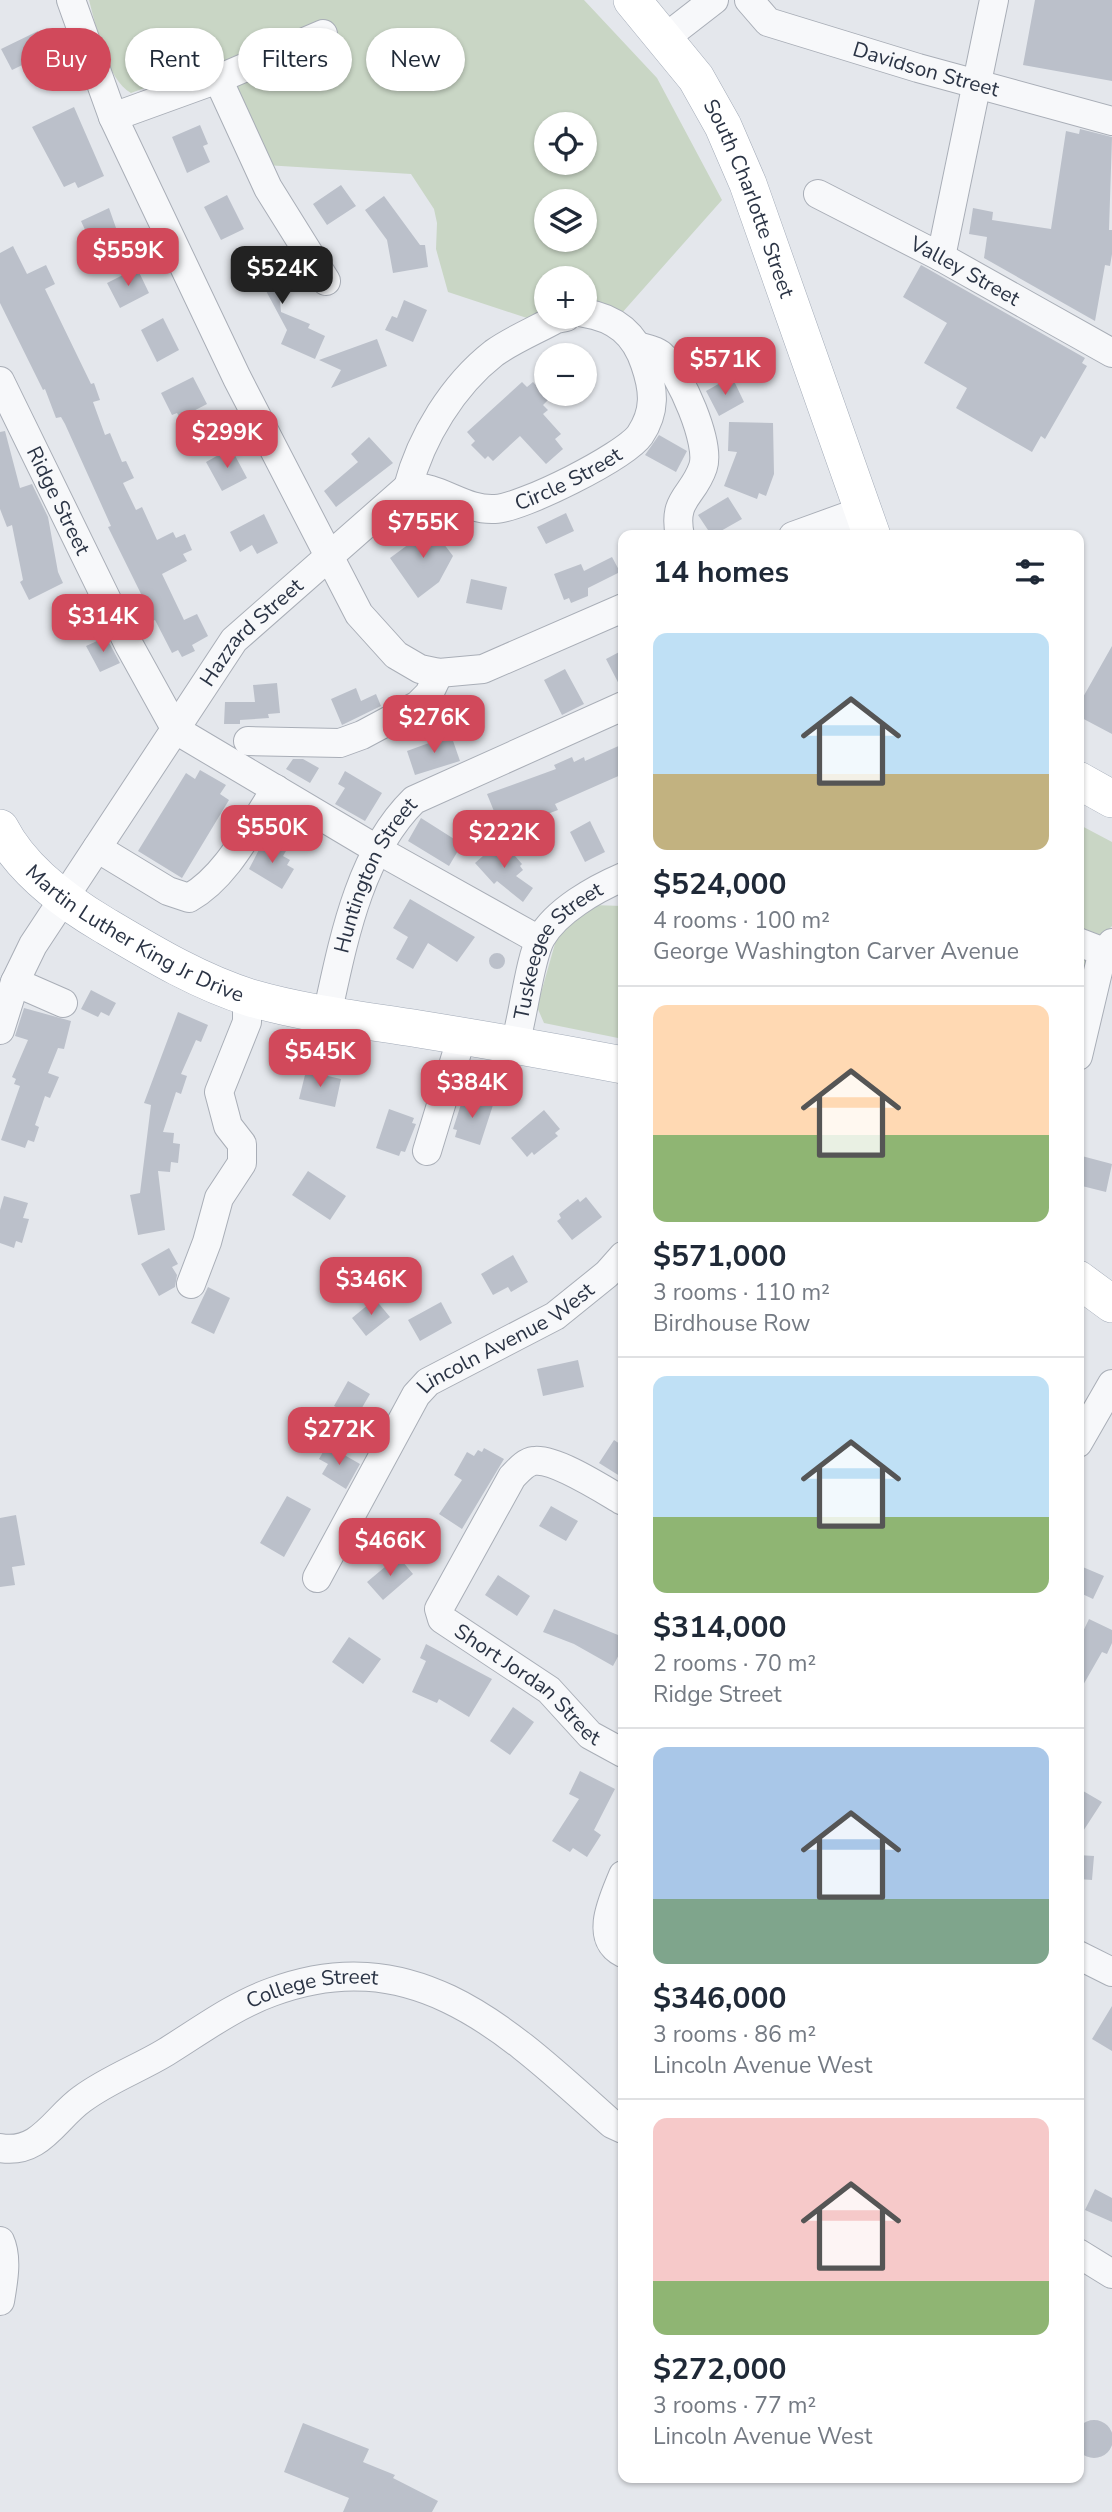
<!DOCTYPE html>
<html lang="en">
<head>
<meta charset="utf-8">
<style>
  :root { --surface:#fff; --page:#f2f2f3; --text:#1f2937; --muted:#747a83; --line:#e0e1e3; --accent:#d1495b }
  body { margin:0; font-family:"Nunito Sans",sans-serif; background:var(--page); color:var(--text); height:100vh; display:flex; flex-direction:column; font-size:26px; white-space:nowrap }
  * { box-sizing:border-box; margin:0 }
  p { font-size:23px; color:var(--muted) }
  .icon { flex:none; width:38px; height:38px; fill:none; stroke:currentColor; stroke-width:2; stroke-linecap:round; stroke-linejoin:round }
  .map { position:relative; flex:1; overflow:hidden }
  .panel { position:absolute; left:618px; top:530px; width:466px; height:1953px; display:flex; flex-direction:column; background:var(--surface); border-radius:14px; box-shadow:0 2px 5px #0004 }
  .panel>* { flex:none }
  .guide { position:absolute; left:21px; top:28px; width:492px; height:63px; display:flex; gap:14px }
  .fabs { position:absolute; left:534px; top:112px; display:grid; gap:14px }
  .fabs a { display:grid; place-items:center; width:63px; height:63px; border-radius:50%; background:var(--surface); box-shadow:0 2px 5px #0004; font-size:35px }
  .price { position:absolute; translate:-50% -60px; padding:0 16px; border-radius:14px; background:var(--accent); color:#fff; font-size:23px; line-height:46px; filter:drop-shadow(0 2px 4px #0008) }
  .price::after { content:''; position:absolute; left:50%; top:42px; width:21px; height:16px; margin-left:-10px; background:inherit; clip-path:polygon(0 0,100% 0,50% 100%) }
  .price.current { background:#222; color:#fff }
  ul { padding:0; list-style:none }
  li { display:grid; align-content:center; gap:14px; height:371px; padding:0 35px }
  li+li { border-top:2px solid var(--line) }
  li span { display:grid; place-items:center; height:217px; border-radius:14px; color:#555 }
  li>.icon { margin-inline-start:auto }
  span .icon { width:126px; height:126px; fill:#fffc; stroke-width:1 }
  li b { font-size:30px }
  h2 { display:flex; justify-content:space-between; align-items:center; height:84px; padding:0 35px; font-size:30px }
  .pill { padding:0 24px; border-radius:32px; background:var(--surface); box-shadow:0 2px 5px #0004; font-size:24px; line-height:63px }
  .pill.current { background:var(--accent); color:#fff }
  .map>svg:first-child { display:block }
</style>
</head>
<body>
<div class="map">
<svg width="1112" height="2512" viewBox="0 0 1112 2512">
  <rect width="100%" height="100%" fill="#e4e7ec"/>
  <path fill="#c9d6c5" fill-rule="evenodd" d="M89 0H584L657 78 722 200 621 314 585 307 584 278H546V317L539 322 448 292 436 249 437 223 434 209 411 174 265 165 217 61 131 93C107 80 96 26 89 0ZM546 124H584V163H546ZM546 201H584V240H546Z
    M1078 824 1112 842V926L1092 947 1078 1019Z
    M591 905 623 906V1039L544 1023 537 1007 558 933Z"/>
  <path fill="#bbc0ca" d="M1035 0H1112V81L1023 65Z
    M38 31 49 52 12 70 1 49Z
    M74 107 104 176 78 188 75 182 64 187 32 127Z
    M200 125 208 144 203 146 210 162 187 173 172 137Z
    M1080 129 1112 137 1109 230H1112V254L1110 266 1105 265 1095 321 984 258 987 237 969 234 973 208 993 212 992 220 1051 229 1066 131 1079 134Z
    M341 185 356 206 327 225 313 204Z
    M227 195 244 229 221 240 204 207Z
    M384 196 420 245H425L428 267 393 273 387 240 365 210Z
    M109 208 122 245 97 256 81 221Z
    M13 246 27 274 46 265 55 284 45 289 91 384 94 383 100 400 93 402 105 435 110 433 122 462 126 461 134 478 123 483 136 510 142 507 157 540 173 532 176 538 185 534 192 550 183 554 187 561 162 574 184 620 197 614 208 636 192 645 195 651 182 657 178 650 172 653 155 620 150 622 141 602 144 600 108 527 111 526 65 424 61 417 56 418 45 389 43 390 0 303V253Z
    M276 255 281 312 310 324 308 328 325 336 315 359 281 344 287 330 265 289 253 290 251 273 243 274 242 258Z
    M921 265 1085 358 1082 363 1087 366 1045 439 1041 436 1032 452 956 408 967 388 924 363 947 323 903 297Z
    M137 268 149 293 120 308 107 283Z
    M404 300 427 310 413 342 385 330 392 316 397 318Z
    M163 318 179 350 157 362 141 330Z
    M377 339 387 366 331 388 341 370 319 360Z
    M193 377 207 404 180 418 177 413 172 415 161 393Z
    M734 381 744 402 719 416 706 391 722 382 724 386Z
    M522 382 527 387 533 382 549 399 543 405 548 410 543 414 561 434 555 439 563 449 546 464 520 436 493 461 488 456 485 459 471 445 475 441 467 432Z
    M729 422 773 423 774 474 766 496 759 493 757 499 724 486 737 452 728 451Z
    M5 431 20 488 32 484 48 517 58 572 63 583 29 600 20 582 23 580 12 525 7 527 0 509V432Z
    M659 435 687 451 676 472 645 455Z
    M369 437 393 463 336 507 324 491 358 462 351 454Z
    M231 448 247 478 222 491 206 462Z
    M728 497 742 519 712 536 698 515Z
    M566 513 574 531 546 544 537 527Z
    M264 514 278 543 257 554 252 545 240 552 230 532Z
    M420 524 425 531 431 527 453 556 439 582 418 598 390 558 413 541 407 533Z
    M612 557 620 572 588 588V596L571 603 569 598 564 600 554 574 581 564 584 571Z
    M471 579 507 587 502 610 466 603Z
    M106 637 120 663 100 672 86 646Z
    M1112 646V734L1078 716V706Z
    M623 650V690H622L606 659Z
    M565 669 584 704 562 715 544 680Z
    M277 683 280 713 268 714 269 718 240 720V724H224L225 702H255L253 685Z
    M356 688 361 701 376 694 381 706 342 725 331 699Z
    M451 735 460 761 415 775 407 751Z
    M623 744V774L555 804 558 810 502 831 487 794 556 769 554 765 572 757 574 762 584 757 585 761Z
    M293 759H303L319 768 310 783 286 769Z
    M200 770 226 785 220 794 229 800 182 878 138 851 186 773 195 779Z
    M345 771 382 793 365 821 335 804 345 788 338 784Z
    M421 818 462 844 449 866 408 841Z
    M590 821 605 852 585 862 570 832Z
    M264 840 286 851 283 856 290 860 287 865 294 869 282 889 249 869Z
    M501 840 522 864 520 866 523 870 516 876 533 888 523 902 497 881 494 884 475 863Z
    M410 899 475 937 457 962 428 943 413 969 396 959 408 937 393 928Z
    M489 961a8 8 0 1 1 16 0a8 8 0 1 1-16 0Z
    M91 990 116 1003 109 1016 101 1012 98 1017 81 1009Z
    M24 1008 71 1021 64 1049 58 1048 48 1073 59 1077 50 1098 45 1096 35 1125 39 1127 34 1142 28 1140 25 1148 1 1140 20 1086 14 1084 16 1079 12 1077 28 1040 15 1036Z
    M178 1012 208 1025 201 1042 196 1040 181 1074 187 1076 181 1094 176 1092 163 1132 174 1133 173 1143 180 1144 178 1163 171 1162 170 1172 158 1171 165 1230 138 1235 130 1195 140 1193 151 1105 144 1103Z
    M306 1071 341 1079 335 1107 299 1099Z
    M468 1097 493 1105 480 1145 455 1137 457 1130 453 1129 462 1101 466 1103Z
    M389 1109 414 1118 412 1123 416 1124 405 1152 401 1151 399 1156 376 1148Z
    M544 1110 560 1129 555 1133 558 1136 534 1155 532 1152 527 1157 511 1138Z
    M1078 1155 1112 1164 1106 1192 1078 1185Z
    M308 1171 346 1196 330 1220 292 1195Z
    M4 1196 28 1203 23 1218 29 1219 22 1243 16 1241 14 1248 0 1243V1210Z
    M586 1197 602 1217 572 1240 557 1221 561 1218 559 1214 578 1199 580 1202Z
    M169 1248 178 1264 172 1267 177 1275 175 1287 159 1296 141 1264Z
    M513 1255 528 1282 511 1292 508 1287 493 1295 481 1274Z
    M208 1287 230 1298 214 1334 191 1323Z
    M375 1299 390 1317 366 1336 352 1318Z
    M441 1302 452 1323 420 1341 408 1320Z
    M578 1360 584 1387 543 1396 537 1369Z
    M348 1381 370 1394 356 1418 334 1406Z
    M614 1440 623 1446V1478L599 1463Z
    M327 1445 360 1464 346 1489 322 1474 328 1464 319 1459Z
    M484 1448 504 1459 462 1529 439 1514 462 1480 454 1475 467 1452 474 1456 478 1450 482 1452Z
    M287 1496 311 1509 284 1557 260 1543Z
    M551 1506 578 1521 566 1541 539 1526Z
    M16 1515 25 1565 12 1567 15 1585 0 1587V1518Z
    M398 1556 413 1574 383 1600 367 1582Z
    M1078 1565 1104 1576 1093 1599 1078 1592Z
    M498 1575 530 1596 517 1616 485 1595Z
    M554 1609 623 1637V1647L613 1666 574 1644 543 1632Z
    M1089 1619 1112 1630V1643L1107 1654 1102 1652 1078 1694V1642Z
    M349 1637 381 1659 363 1684 332 1662Z
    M426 1644 492 1679 469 1717 439 1699 437 1703 412 1692 426 1661 420 1658Z
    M513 1707 534 1722 510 1755 490 1741Z
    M580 1771 615 1789 594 1830 601 1835 587 1857 573 1848 570 1852 552 1841 579 1799 569 1794Z
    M1078 1788 1102 1802 1078 1839Z
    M1078 1855 1094 1856 1092 1880 1078 1879Z
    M1112 2006V2051L1092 2039Z
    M1095 2189 1112 2198V2222L1085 2210Z
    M1075 2439a19 19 0 1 1 38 0a19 19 0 1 1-38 0Z
    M303 2423 369 2449 363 2462 395 2475 393 2478 438 2501 432 2512H343L349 2498 284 2472Z"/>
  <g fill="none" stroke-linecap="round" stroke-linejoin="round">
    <defs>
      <g id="minor">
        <path d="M71 0 113 117 237 378 359 614 396 655 420 669 439 673 483 669 623 608"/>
        <path id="s1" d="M749 0 768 22 918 68 1112 121"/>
        <path d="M665 38 714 0"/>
        <path d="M218 79 323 34"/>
        <path d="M113 117 218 79 268 188 326 281"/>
        <path id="s2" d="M818 194 941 257 1112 353"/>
        <path d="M941 257 994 0"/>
        <path d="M638 346C646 349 657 350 663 357 680 374 711 443 703 467 693 497 672 498 680 536"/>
        <path id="s3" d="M0 381 129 645 176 730 378 850 539 940"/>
        <path id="s4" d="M408 487C439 485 464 511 495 509 522 508 624 457 640 435 656 411 654 390 645 364 635 334 616 318 584 313"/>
        <path d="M408 487C421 437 453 385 494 353 512 340 536 330 556 319L566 317"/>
        <path d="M793 536 862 511"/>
        <path d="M248 741 340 743 362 735 418 705 429 694 439 673"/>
        <path d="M97 848 168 891 189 898C228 876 251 826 276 789"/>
        <path d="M1078 942 1104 952"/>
        <path d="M15 982 63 1003"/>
        <path id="s5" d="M327 1015C343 942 359 854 414 800L623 706"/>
        <path id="s6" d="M0 1030 15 982 33 945 234 640 408 487"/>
        <path id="s7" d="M515 1044C523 1018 530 957 541 938 556 911 595 889 623 877"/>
        <path d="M1078 1056 1101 959 1112 943"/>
        <path d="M427 1151 462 1036"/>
        <path d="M191 1284 207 1242 219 1198 242 1163V1144L228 1126 219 1092 247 1022V996"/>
        <path d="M1078 1443 1112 1384"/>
        <path id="s8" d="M623 1501C604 1490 555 1458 534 1461 525 1462 518 1471 512 1477L439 1609 442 1619 549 1690 590 1735 623 1753"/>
        <path id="s9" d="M317 1578 416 1395 428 1382 555 1316 607 1274 623 1256"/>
        <path d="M623 1875C614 1898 593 1938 623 1953"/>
        <path d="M1078 1955 1112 1972"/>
        <path id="s10" d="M0 2148C40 2155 55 2118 82 2099 109 2079 138 2069 166 2052 200 2031 233 2006 272 1992 418 1938 512 2035 612 2124L623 2129"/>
        <path d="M0 2241C8 2258 3 2283 0 2301"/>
        <path d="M1078 2253 1112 2274"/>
      </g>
      <g id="major">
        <path id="s11" d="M632 0 696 78 723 126 748 184 872 536"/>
        <path d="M1078 780 1112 799"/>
        <path id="s12" d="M0 828C21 869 65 902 104 925 151 953 199 982 251 998 306 1014 363 1020 419 1029 487 1040 555 1052 623 1065"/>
        <path d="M1078 1279 1112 1304"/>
      </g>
    </defs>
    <use href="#minor" stroke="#a9aeb7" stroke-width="30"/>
    <use href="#major" stroke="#a3abb8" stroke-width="38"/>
    <use href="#minor" stroke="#f7f8fa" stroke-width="28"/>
    <use href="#major" stroke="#fff" stroke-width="37"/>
  </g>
  <g text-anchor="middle" stroke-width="7" stroke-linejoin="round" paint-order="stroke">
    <g font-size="21" fill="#2b3445" stroke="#f4f6f9">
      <text dy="7" stroke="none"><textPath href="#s1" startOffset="194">Davidson Street</textPath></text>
      <text dy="7" stroke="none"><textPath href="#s11" startOffset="233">South Charlotte Street</textPath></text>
      <text dy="7" stroke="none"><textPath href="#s2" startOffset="166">Valley Street</textPath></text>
      <text dy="7" stroke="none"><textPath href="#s4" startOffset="170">Circle Street</textPath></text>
      <text dy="7" stroke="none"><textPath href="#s3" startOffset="133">Ridge Street</textPath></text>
      <text dy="7" stroke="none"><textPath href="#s6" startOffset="474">Hazzard Street</textPath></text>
      <text dy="7" stroke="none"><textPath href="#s5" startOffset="149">Huntington Street</textPath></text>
      <text dy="7" stroke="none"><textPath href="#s12" startOffset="175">Martin Luther King Jr Drive</textPath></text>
      <text dy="7" stroke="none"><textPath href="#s7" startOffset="107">Tuskeegee Street</textPath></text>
      <text dy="7" stroke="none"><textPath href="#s9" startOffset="315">Lincoln Avenue West</textPath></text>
      <text dy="7" stroke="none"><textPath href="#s8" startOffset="396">Short Jordan Street</textPath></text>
      <text dy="7" stroke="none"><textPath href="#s10" startOffset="359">College Street</textPath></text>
    </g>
  </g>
</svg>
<div class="fabs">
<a><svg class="icon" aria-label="locate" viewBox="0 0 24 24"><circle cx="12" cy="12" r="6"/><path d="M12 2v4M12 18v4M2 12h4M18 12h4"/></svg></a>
<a><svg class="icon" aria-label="layers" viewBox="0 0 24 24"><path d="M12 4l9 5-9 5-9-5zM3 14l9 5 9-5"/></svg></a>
<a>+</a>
<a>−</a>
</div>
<b class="price" style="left:128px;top:288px">$559K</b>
<b class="price current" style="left:282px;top:306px">$524K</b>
<b class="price" style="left:725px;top:397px">$571K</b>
<b class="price" style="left:227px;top:470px">$299K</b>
<b class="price" style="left:423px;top:560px">$755K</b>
<b class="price" style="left:103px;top:654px">$314K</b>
<b class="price" style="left:434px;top:755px">$276K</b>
<b class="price" style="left:272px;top:865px">$550K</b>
<b class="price" style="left:504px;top:870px">$222K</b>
<b class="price" style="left:320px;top:1089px">$545K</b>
<b class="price" style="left:472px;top:1120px">$384K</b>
<b class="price" style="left:371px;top:1317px">$346K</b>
<b class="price" style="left:339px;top:1467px">$272K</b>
<b class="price" style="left:390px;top:1578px">$466K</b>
<div class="guide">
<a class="pill current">Buy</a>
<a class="pill">Rent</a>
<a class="pill">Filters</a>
<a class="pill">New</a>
</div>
<section class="panel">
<h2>14 homes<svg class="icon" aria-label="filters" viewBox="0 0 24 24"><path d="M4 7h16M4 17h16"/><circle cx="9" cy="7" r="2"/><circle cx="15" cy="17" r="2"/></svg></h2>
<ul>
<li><span style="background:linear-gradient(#bfe0f5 65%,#c2b280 0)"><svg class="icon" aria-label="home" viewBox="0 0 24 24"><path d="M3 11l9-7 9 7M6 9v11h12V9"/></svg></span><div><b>$524,000</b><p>4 rooms · 100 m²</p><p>George Washington Carver Avenue</p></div></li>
<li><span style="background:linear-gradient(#ffd9b3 60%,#8fb573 0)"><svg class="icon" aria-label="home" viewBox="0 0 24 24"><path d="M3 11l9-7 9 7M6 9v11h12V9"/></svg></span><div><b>$571,000</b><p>3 rooms · 110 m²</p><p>Birdhouse Row</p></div></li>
<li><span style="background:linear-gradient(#bfe0f5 65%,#8fb573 0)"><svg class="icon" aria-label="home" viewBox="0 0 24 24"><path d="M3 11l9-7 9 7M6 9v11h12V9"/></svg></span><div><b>$314,000</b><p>2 rooms · 70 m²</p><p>Ridge Street</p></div></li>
<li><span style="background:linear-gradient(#a9c7e8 70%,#7fa58c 0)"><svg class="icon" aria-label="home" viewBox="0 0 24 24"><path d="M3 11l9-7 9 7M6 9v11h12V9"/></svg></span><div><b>$346,000</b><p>3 rooms · 86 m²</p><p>Lincoln Avenue West</p></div></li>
<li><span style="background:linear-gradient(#f6c9c9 75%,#8fb573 0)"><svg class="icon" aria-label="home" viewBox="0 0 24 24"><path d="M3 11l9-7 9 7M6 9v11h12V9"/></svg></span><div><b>$272,000</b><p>3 rooms · 77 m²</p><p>Lincoln Avenue West</p></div></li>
</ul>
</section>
</div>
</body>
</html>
